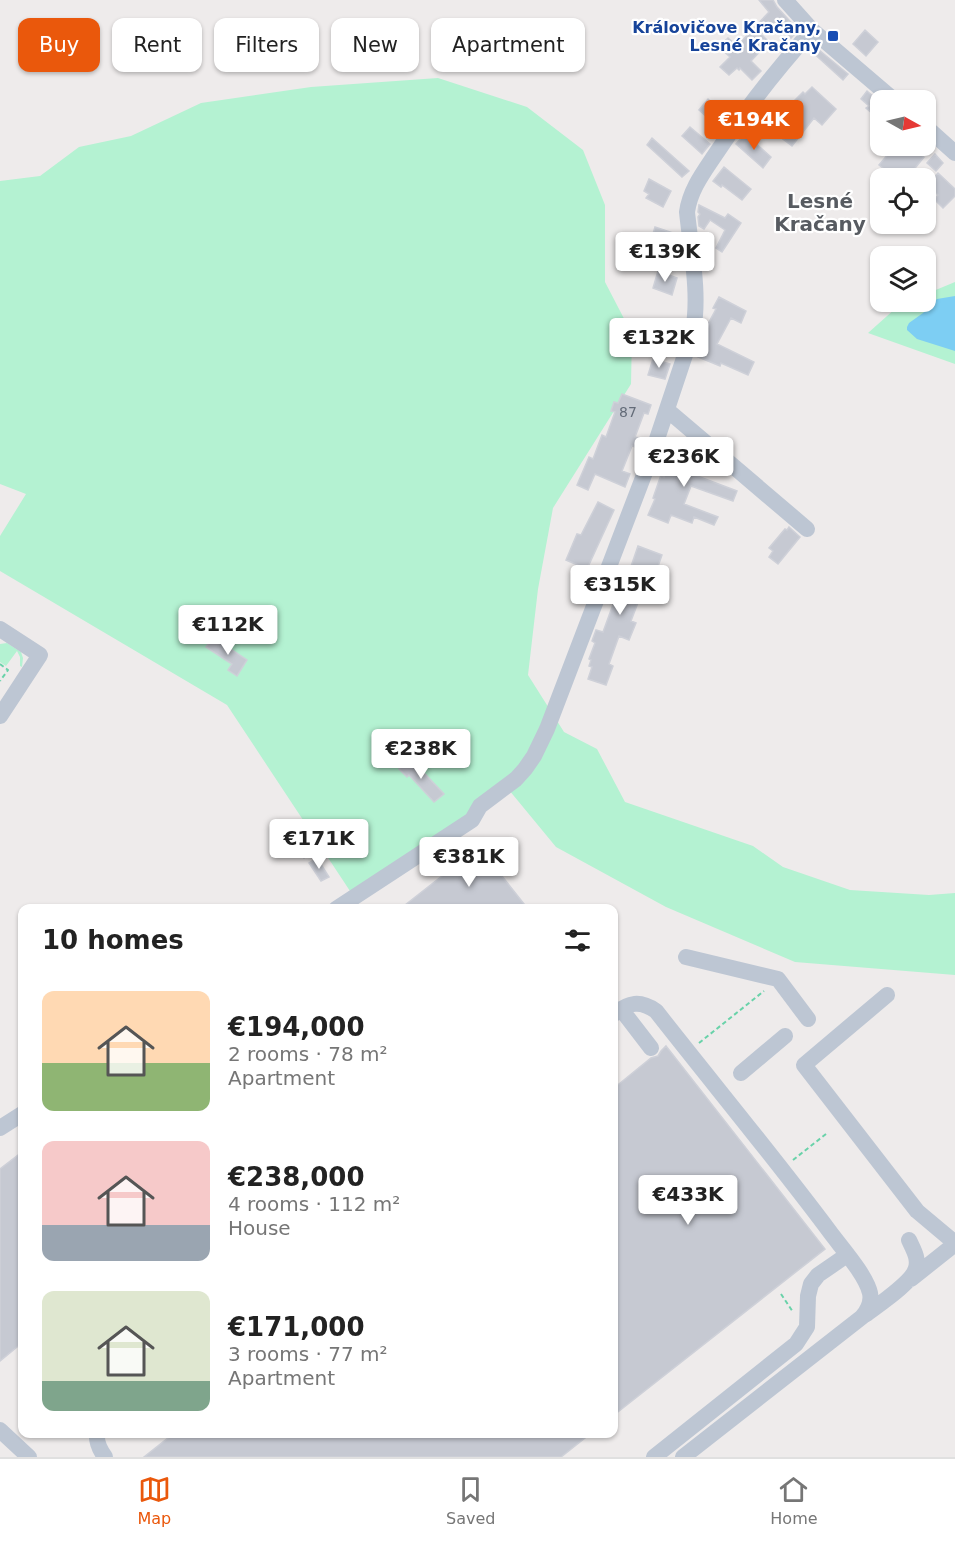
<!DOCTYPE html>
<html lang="en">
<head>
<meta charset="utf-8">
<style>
  :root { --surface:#fff; --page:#f6f6f6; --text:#222; --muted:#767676; --line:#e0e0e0; --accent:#ea580c }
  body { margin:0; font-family:"DejaVu Sans",sans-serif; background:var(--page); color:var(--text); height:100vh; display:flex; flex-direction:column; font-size:22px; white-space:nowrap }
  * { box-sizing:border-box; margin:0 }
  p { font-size:20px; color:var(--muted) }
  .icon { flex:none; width:33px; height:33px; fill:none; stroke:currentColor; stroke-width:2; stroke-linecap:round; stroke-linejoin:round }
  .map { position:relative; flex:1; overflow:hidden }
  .details { position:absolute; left:18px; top:904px; width:600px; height:534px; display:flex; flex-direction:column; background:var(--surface); border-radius:12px; box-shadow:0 2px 4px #0004 }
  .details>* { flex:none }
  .banner { position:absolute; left:18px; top:18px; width:600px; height:54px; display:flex; gap:12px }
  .needle { width:39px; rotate:98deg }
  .buttons { position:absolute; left:870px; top:90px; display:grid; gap:12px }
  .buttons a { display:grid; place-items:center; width:66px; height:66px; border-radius:12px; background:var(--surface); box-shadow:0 2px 4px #0004; font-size:30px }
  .price { position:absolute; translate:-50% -51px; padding:0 14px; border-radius:6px; background:#fff; color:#222; font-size:20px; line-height:39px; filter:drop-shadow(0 2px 3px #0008) }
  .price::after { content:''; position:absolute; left:50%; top:36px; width:18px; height:14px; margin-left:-9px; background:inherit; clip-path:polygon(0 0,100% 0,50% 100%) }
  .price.on { background:var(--accent); color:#fff }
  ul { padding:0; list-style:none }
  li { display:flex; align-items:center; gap:18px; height:150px; padding:0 24px }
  li span { display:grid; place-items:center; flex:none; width:168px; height:120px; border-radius:12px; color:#555 }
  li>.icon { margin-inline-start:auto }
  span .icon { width:72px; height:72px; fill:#fffc; stroke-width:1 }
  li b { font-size:26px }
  h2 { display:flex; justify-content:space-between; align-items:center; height:72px; padding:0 24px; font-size:26px }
  .tag { padding:0 21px; border-radius:12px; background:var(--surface); box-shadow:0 2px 4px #0004; font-size:21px; line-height:54px }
  .tag.on { background:var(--accent); color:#fff }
  .tab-bar { display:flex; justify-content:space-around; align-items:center; height:84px; border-top:2px solid var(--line); background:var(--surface); font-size:16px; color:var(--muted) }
  .tab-bar a { display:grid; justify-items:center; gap:3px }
  .tab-bar .on { color:var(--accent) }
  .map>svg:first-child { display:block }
</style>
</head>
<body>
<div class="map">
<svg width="955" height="1457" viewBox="0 0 955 1457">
  <rect width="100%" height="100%" fill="#eeebeb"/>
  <path fill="#b4f2d2" d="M438 78 527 107 583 150 605 205V282L632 334 631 384 553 508 538 589 528 675 564 732 597 749 625 802 753 846 783 867 850 890 929 895 955 893V975L795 962 666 907 556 847 509 790 350 891 227 705 0 571V536L26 494 0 484V181L40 176 79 147 131 136 201 103 311 87Z
    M955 282V364L868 333 896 308 910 302H926V294Z
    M7 643 21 652 23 658 22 667 20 666V657L17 651 6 666 0 662V644Z"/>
  <path fill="#7dcef3" d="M955 296V351L917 339 907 330V327L909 323 923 313 937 299Z"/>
  <path fill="#c6c9d2" stroke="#ced0d8" stroke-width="1.5" d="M759 0H773L777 7 798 30 791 38 776 21 761 34 769 42 751 61 761 71 752 80 740 68 739 70 737 68 729 75 720 67 730 57 719 47 728 38 737 46 769 12Z
    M865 30 878 42 866 56 853 44Z
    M813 45 848 74 843 80 809 49Z
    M812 87 836 109 822 125 814 118 792 146 779 136 782 132 773 125 783 112 803 92 805 94Z
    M867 91 880 102V108L874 115 866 108 869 106 861 99Z
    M708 99 728 118 720 129 699 110Z
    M690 127 710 144 702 154 682 136Z
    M745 134 771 157 763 168 736 144Z
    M652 138 689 171 682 177 647 145Z
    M895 146 904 152 910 146 924 157 907 178H895L879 165Z
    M935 154 943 163 936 171 927 163Z
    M724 167 751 189 742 200 722 185 721 187 713 181Z
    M938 173 955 189V196L943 208 934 199 938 195 927 185Z
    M649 179 671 191 663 207 646 198 649 194 644 191Z
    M699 205 725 218 728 214 741 223 722 252 716 248 725 230 710 220 704 229 699 226 698 217 700 214 698 212Z
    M655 227 673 233 668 250 650 244Z
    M658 271 677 278 672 295 653 288Z
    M719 297 746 311 741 323 731 318 717 344 754 362 748 375 721 363 720 366 696 356 709 324H708L716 309 713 308Z
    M643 325 680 336 677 345 651 338 647 353 622 348 624 337 638 340Z
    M653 359 670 364 665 379 648 375Z
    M622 394 651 405 648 414 644 413 635 437 639 438 636 447 632 446 622 471 630 474 625 487 595 474 588 490 577 485 589 457 593 459 602 435 606 437 615 412 611 411 614 402 618 403Z
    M682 439 688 441 700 452 692 474 737 491 733 501 691 486 684 504 718 517 714 525 694 517 692 523 671 515 668 523 648 515 655 499 653 498 661 475 664 477 676 446 680 447Z
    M598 502 614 510 587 569 566 560 577 534 581 535Z
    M789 527 800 537 778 564 769 557 773 551 769 548 785 529 787 530Z
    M638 546 662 555 656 572 643 568 637 585 639 586 637 590 642 592 631 621 636 623 629 640 619 636 609 664 613 666 606 685 588 679 592 667 589 666 591 660 589 659 595 643 592 641 596 630 603 632 622 580 626 581Z
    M213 637 247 660 237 676 228 670 232 664 206 647Z
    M409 757 444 794 434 802 409 775 407 777 399 769Z
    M297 826 313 852 304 858 288 831Z
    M479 847 528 909H400Z
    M317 858 329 877 321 881 309 863Z
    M666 1046 825 1249 614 1415V1088L651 1058 658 1056 661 1051Z
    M22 1152V1343L0 1361V1169Z
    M173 1434H590L561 1457H144Z"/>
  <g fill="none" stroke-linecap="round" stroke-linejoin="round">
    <path stroke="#69d2a9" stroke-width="2" stroke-dasharray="4.5 3" stroke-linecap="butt" d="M0 664 8 670 0 681
      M699 1043 764 991
      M793 1160 826 1134
      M781 1294 793 1312"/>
    <path stroke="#bdc6d3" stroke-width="16" d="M785 0 812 30 894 100
      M926 127 955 153
      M666 412 672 414 807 529
      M0 629 40 655 0 716
      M336 909 472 820 480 806 516 779 525 769 534 756 547 729 652 454 693 331C700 294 691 251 687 212 690 190 703 173 715 155 744 111 777 69 812 30
      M686 957 778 979 808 1019
      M887 995 804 1065 917 1211 955 1243
      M621 1009 651 1048
      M614 1014C629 1002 640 1000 656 1011 714 1085 774 1157 830 1232 841 1247 866 1275 870 1293 872 1303 868 1310 862 1317L683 1457
      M741 1073 785 1036
      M0 1128 22 1114
      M911 1279 955 1244
      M865 1315C878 1305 913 1282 916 1268 919 1258 913 1249 909 1240
      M0 1430 29 1457
      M97 1434C96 1443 100 1450 105 1457
      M654 1457 796 1344 807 1327 808 1296 811 1284 818 1275 847 1255"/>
  </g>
  <rect fill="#1a4fb4" stroke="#fff" stroke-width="2" x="827" y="30" width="12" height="12" rx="3"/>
  <g text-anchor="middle" stroke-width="4.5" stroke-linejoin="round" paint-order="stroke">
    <g font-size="14" fill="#636b78">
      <text x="628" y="417">87</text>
    </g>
    <g font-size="16" font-weight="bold" fill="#164399" stroke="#fff" text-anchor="end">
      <text x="821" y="33">Královičove Kračany,<tspan x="821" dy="18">Lesné Kračany</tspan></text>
    </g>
    <g font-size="20" font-weight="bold" fill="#575b61" stroke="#fff">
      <text x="820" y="208">Lesné<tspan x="820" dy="23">Kračany</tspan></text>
    </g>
  </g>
</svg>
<div class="buttons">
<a><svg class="needle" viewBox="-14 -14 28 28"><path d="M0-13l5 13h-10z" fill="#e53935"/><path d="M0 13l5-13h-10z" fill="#767676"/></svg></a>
<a><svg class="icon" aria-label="locate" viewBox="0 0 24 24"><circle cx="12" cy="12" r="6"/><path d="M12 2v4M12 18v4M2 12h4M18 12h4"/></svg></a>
<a><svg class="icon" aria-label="layers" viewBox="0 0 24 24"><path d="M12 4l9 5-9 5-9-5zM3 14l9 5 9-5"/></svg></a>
</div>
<b class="price on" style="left:754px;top:151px">€194K</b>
<b class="price" style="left:665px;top:283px">€139K</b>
<b class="price" style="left:659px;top:369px">€132K</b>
<b class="price" style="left:684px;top:488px">€236K</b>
<b class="price" style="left:620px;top:616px">€315K</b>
<b class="price" style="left:228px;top:656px">€112K</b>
<b class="price" style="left:421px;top:780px">€238K</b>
<b class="price" style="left:319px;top:870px">€171K</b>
<b class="price" style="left:469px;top:888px">€381K</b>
<b class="price" style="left:688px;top:1226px">€433K</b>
<div class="banner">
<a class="tag on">Buy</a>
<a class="tag">Rent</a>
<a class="tag">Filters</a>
<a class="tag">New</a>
<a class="tag">Apartment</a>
</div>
<section class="details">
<h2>10 homes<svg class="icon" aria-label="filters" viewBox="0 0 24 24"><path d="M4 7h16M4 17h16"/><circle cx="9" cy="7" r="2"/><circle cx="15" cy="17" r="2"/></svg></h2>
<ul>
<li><span style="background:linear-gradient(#ffd9b3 60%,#8fb573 0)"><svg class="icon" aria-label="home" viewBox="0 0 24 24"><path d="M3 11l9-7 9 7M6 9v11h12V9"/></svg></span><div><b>€194,000</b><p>2 rooms · 78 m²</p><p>Apartment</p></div></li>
<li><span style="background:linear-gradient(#f6c9c9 70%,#9aa5b1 0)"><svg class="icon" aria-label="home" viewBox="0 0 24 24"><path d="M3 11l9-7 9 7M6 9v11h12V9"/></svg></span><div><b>€238,000</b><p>4 rooms · 112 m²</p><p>House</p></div></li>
<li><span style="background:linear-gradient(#dfe7d0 75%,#7fa58c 0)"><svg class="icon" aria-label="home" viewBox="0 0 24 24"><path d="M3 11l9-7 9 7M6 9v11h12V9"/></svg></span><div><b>€171,000</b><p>3 rooms · 77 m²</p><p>Apartment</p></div></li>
</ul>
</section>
</div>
<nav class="tab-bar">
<a class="on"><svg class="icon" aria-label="map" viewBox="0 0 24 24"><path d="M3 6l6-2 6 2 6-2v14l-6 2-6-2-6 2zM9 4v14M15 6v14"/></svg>Map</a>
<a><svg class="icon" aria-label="saved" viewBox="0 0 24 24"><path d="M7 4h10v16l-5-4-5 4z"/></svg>Saved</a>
<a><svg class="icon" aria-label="home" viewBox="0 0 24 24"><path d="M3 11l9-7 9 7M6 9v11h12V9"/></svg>Home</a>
</nav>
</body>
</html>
